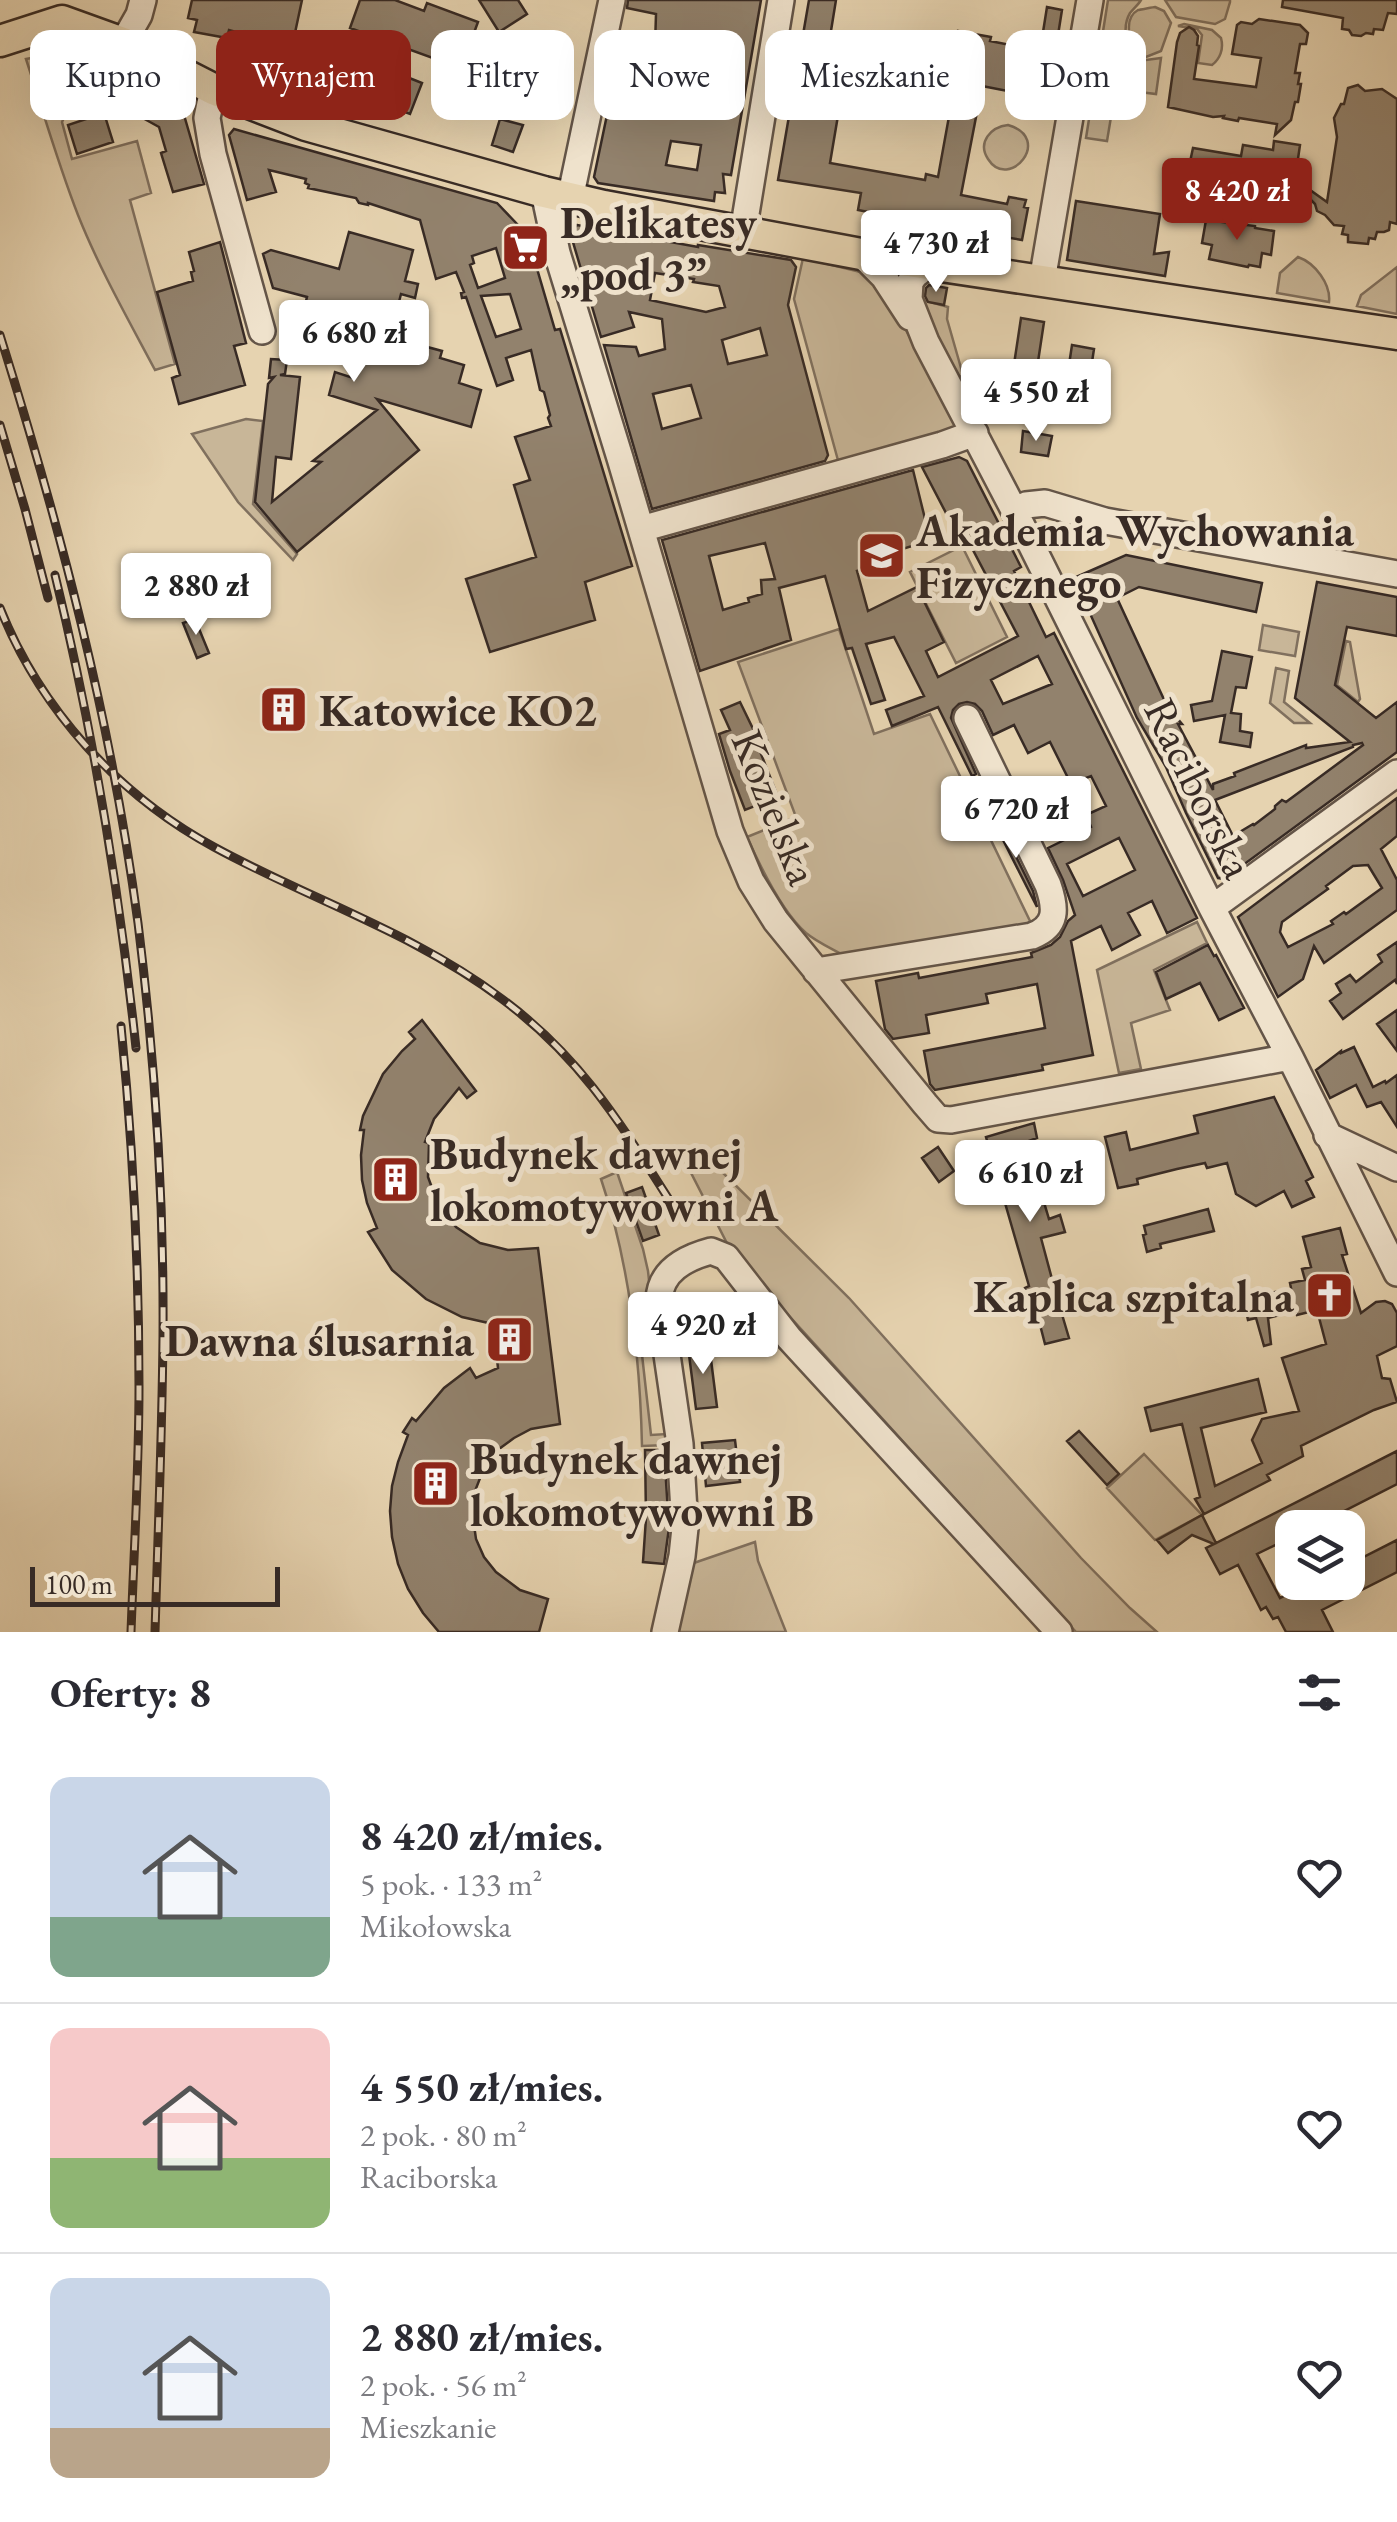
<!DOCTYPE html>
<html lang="pl">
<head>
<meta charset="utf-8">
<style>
  :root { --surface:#fff; --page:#f7f7f7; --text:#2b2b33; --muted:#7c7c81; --line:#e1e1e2; --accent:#8f2418 }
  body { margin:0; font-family:"EB Garamond",serif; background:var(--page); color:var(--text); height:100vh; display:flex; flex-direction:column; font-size:38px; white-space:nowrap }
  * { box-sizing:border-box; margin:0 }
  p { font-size:32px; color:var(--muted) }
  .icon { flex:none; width:55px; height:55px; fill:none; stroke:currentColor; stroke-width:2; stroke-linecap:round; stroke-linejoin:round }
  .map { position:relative; height:1632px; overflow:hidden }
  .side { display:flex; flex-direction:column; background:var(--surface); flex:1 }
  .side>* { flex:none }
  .top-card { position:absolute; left:30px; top:30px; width:1338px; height:90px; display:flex; gap:20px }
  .fabs { position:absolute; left:1275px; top:1510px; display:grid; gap:20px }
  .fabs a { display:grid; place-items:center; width:90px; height:90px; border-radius:20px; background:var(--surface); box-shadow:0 10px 40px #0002; font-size:50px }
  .scale { position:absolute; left:30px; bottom:25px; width:250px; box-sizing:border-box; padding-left:10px; border:5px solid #382b25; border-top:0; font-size:28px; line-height:35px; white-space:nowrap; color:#382b25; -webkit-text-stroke:8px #efe2cc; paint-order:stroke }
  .price { position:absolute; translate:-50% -85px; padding:0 22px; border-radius:10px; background:#fff; color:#222; font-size:32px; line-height:65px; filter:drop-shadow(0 2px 5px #0008) }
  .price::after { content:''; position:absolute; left:50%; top:60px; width:30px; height:22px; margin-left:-15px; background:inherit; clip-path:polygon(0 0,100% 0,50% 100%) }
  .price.current { background:var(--accent); color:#fff }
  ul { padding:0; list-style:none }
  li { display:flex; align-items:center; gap:30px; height:250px; padding:0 50px }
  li+li { border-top:2px solid var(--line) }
  li span { display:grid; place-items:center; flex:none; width:280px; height:200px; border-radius:20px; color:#555 }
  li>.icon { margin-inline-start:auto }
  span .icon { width:120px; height:120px; fill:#fffc; stroke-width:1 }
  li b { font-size:42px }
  h2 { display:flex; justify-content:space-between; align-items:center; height:120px; padding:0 50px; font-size:42px }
  .chip { padding:0 35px; border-radius:20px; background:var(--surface); box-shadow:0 10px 40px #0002; font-size:35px; line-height:90px }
  .chip.current { background:var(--accent); color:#fff }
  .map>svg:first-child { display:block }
</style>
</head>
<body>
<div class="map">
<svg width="1397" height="1632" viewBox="0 0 1397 1632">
  <rect width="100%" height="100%" fill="#e6d3b0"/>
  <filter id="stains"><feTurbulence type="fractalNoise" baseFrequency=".002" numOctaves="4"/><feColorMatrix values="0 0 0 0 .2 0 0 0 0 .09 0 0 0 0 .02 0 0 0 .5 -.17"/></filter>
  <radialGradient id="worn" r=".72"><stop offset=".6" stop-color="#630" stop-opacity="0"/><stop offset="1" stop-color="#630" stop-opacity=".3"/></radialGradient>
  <path fill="#c8b698" stroke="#80705e" stroke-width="2.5" d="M1108 0H1141C1138 5 1133 9 1130 13 1121 28 1127 51 1139 61L1161 58 1156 94 1123 90 1126 71 1106 69 1098 108 1112 111 1107 141 1086 138Z
    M1165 0H1230V2L1225 19 1215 24 1176 17Z
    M1155 7 1164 11 1171 23 1161 51 1146 57 1140 56C1130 46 1122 19 1138 10 1139 10 1154 7 1155 7Z
    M1184 24 1212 30 1221 38C1224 49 1220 59 1212 65L1198 63 1202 35 1197 29 1178 26Z
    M53 54 78 55 92 59 62 122 72 159 137 141 151 193 130 200 175 364 155 370C128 319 99 268 78 215 58 164 43 111 26 59Z
    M1008 125C1054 138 1009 192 988 159 977 142 991 127 1008 125Z
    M1298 257C1315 263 1331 284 1329 302L1277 293 1280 273Z
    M803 258 877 276 956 424 955 428 839 464 794 299Z
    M1397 267V314L1357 306 1361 295Z
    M923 300 948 307 947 319 963 375 954 379 922 308Z
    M1012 374 1025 376 1022 398 1024 397 1029 377C1039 379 1043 386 1045 395L1027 392 1025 405 1045 409 1042 415 1031 418 997 421 981 388Z
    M246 419 263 421 253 504 297 554 293 560 238 502 192 434Z
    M962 546 1007 637 956 663 910 572Z
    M1263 625 1299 632 1295 656 1259 650Z
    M839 629 874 734 930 714 1030 921 1025 926 848 958C835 950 818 943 806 933 782 912 760 866 747 837L796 817 738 662Z
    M1346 641 1350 642 1360 699 1358 702 1337 685Z
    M1276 668 1289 671 1284 702 1310 723H1294L1270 703Z
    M1197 922 1207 943 1154 970 1170 1010 1131 1023 1141 1069 1119 1073 1097 970Z
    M695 1156 708 1158 849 1298 1081 1558 1130 1608 1157 1632H1076L732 1253 686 1163Z
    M617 1172 643 1249 648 1271 654 1326 639 1328 651 1435 667 1434 668 1445 642 1446C640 1356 630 1265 601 1179Z
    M1144 1454 1202 1515 1155 1540 1107 1488Z
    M755 1542 758 1561 786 1632H675L688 1565Z"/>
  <path fill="#92826d" stroke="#382b25" stroke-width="2.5" fill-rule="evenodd" d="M192 0H302L292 47 229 30 227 38 194 32 197 20 188 18Z
    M360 0H395L424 11 427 3 478 22 468 49 503 62 496 81 350 28Z
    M479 0H518L527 14 499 32Z
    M628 0H761L731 175 723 174 725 193 715 192 714 201 598 183 594 177 607 115 624 118 625 84H632V77H654L656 14 627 8ZM671 141 701 145 697 170 666 165Z
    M809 0H836L830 37 953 62 958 31 991 37 990 41 1040 51 1047 7 1062 10 1055 54 1063 55 1055 97 1053 100 982 86 961 195 1007 204 1009 197 1026 200 1024 207 1028 208 1022 240 939 226 937 238 882 230 884 215 858 210 861 193 778 180ZM846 68 954 89 938 177 926 174 925 180 830 163Z
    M1283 0H1397V14L1388 13 1383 30 1374 29 1373 34 1366 33 1361 36 1352 35 1349 30 1342 29 1343 18 1282 7Z
    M1259 19 1300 25 1308 33 1306 44H1300L1295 73H1300L1298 84H1301L1298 102H1295L1291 120 1275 135 1277 124 1239 118 1238 121 1223 118 1224 116 1213 117 1168 107 1177 42 1180 33 1189 27 1194 30 1198 36 1197 45 1199 46 1194 79 1256 87 1261 58 1232 54 1237 25 1241 22 1252 24Z
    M98 63 126 79 112 108 87 96 93 85 88 82Z
    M384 68 422 83 410 114 372 100Z
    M1358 85 1365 91 1382 89 1397 99V224L1390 222 1389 230 1384 232H1377L1375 239 1369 238 1368 244 1348 242V235L1342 234 1344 226 1334 225 1325 215 1317 211 1315 204 1306 195 1310 190 1327 202 1337 137 1334 118 1341 104H1344L1348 88Z
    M150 91 182 108 204 184 173 192 161 153 166 151 159 127 141 117 143 113 139 111Z
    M104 113 113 142 77 154 68 125Z
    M500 119 523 125 513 152 492 145Z
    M234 129 497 203 518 225 528 238 555 330 560 329 632 566 585 582 595 620 490 652 466 579 536 557 514 485 530 480 515 437 551 426 548 418 550 415 544 392 540 390 531 350 506 358 513 380 497 386 466 297 462 298 461 293 464 292 456 272 436 279 420 220 368 203V205L359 203 356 198 308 188 309 185 305 183 306 179 269 170 276 192 247 200 229 135ZM496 248 505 278 478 288 470 265 474 263 472 256ZM510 294 521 329 496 337 481 296Z
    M1274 141 1300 145 1292 200 1242 193 1246 171 1190 162 1193 148 1241 156 1243 145 1273 150Z
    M1076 201 1160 214 1154 254 1169 252 1165 276 1067 260Z
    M1206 220 1255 226V228L1274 231 1271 255 1262 253 1260 267 1249 265 1248 267 1209 259 1212 245 1202 243Z
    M577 225 698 247V245L791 260 796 267 788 305 828 455 825 461 652 509 604 345 636 347 639 356 665 349 662 319 629 312 634 327 601 337 570 232ZM655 273 694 279 693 282 719 286 725 307 706 312 650 300ZM760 328 767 355 728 364 722 340ZM691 385 701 418 662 429 653 394Z
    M349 232 413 250 405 281 418 284 415 298 401 294 390 337 442 351 440 358 464 365 459 383 481 390 471 427 377 399 419 450 297 552 255 502 268 384 274 377 269 378 271 359 287 360 285 374 280 375 300 377 291 459 276 457 272 502 321 462 313 461 377 410 329 395 335 372 353 378 362 350 322 339 327 320 303 313 307 297 273 288 263 254 271 250 339 269Z
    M220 242 246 343 234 346 245 385 179 404 172 378 180 375 157 292 193 281 191 272 194 271 189 252Z
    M929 285 947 288 944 305 928 302 925 296 926 288Z
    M1021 318 1044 322 1036 375 1013 371Z
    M1072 345 1094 349 1088 388 1066 385Z
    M1023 431 1052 436 1048 456 1021 452Z
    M959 457 967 461 1021 567 1014 571 1046 637 1054 633 1197 918 1167 933 1152 901 1128 913 1140 935 1112 950 1101 926 1071 941 1093 1055 1042 1065 1043 1070 935 1090 930 1084 924 1051 1045 1028 1037 984 986 994 988 1003 926 1015 929 1033 893 1039 885 1029 876 981 918 973 919 978 1032 957 1031 953 1051 945 1060 937 1068 921 1075 915 1063 880 1048 848 1091 827 1086 815 1106 806 1091 776 1071 784 1050 742 1028 753 1014 725 993 735 982 711 975 704 967 702 959 704 953 710 951 718 976 774 972 776 938 707 892 726 886 710 924 696 894 637 866 644 885 700 871 704 852 648 846 649 825 576 779 588 791 640 700 671 662 540 913 470 929 535 921 538 922 543 899 550 901 555 886 559 887 563 857 571 868 611 917 587 944 642 926 651 938 677 1018 636 964 533 958 536 922 467ZM765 543 775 579 761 580 762 594 748 598 749 602 723 610 709 556ZM1038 656 1052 684 1003 704 991 680ZM1119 838 1135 870 1083 896 1067 864Z
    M1126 555 1262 583 1256 612 1139 587 1117 598 1167 706 1182 724H1178L1213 790V784L1235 776 1234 773 1306 745V748L1350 742 1295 698 1317 582 1397 597V636L1347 627 1335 685 1376 718 1397 702V752L1224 879 1218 878 1186 813 1166 767 1137 718 1074 578ZM1362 743 1363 745 1286 802 1282 800 1275 806V809L1254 825 1253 824 1233 836 1215 800 1353 747V745Z
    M195 619 209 653 197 658 183 623Z
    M1222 651 1252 657 1246 688 1236 687 1231 713 1241 714 1240 731 1252 733 1250 747 1220 742 1225 715 1194 721 1191 705 1212 701Z
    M740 702 756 735 754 736 778 797 745 810 730 771 719 734 730 730 721 710Z
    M1397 798V836L1381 849 1397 880V910L1324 963 1314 946 1303 979 1278 997 1238 917ZM1368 865 1382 888 1346 914 1344 912 1331 921 1333 924 1288 947 1280 932 1282 922 1328 889 1326 886 1353 866Z
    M1000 824 1033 891 1037 907 996 826Z
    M1397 942V984L1395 980 1343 1019 1330 1001 1341 993 1336 984 1350 975 1356 982 1382 962 1378 955Z
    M1208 945 1214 956 1216 955 1244 1008 1219 1020 1200 983 1166 999 1156 972Z
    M1397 1010V1051L1377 1024Z
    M422 1020 476 1091 467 1098 459 1088 434 1119 425 1142 429 1143 428 1177 438 1204 456 1227 480 1243 508 1250 538 1248 560 1424 531 1429 514 1438 499 1449 482 1473 475 1491 472 1511 476 1539 484 1557 496 1572 520 1590 548 1599 539 1632H439L423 1613 408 1589 398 1564 392 1537 390 1511 392 1486 398 1462 408 1435 403 1432 412 1418 416 1421 444 1388 470 1368 476 1378 498 1368 493 1324 462 1317 426 1299 392 1270 368 1232 377 1228 367 1203 362 1180 361 1155 364 1130H360L363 1116 383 1074 402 1051 415 1039 409 1032Z
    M1354 1047 1373 1087 1385 1081 1386 1083 1397 1075V1127L1381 1102 1367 1107 1356 1085 1330 1098 1316 1070 1341 1051V1053Z
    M1274 1097 1313 1177 1306 1181 1314 1197 1292 1207 1284 1191 1256 1206 1236 1194 1227 1163 1207 1168 1205 1163 1177 1169 1137 1179 1138 1184 1118 1188 1105 1137 1126 1132 1130 1150 1198 1133 1194 1116Z
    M1034 1123 1037 1138 1026 1142 1049 1219 1060 1215 1065 1232 1041 1238 1052 1279 1055 1278 1065 1310 1061 1311 1069 1338 1045 1344 1038 1317 1034 1319 1025 1288 1029 1286 986 1137Z
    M938 1147 954 1171 939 1182 922 1158Z
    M642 1187 659 1235 643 1241 626 1193Z
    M1208 1209 1214 1231 1160 1244 1161 1248 1147 1252 1143 1235 1146 1234 1144 1226Z
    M1340 1228 1347 1254 1342 1255 1361 1313 1376 1302 1385 1301 1392 1304 1397 1313V1346L1377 1356 1382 1378 1390 1379 1397 1402 1374 1410 1301 1446 1303 1456 1267 1475 1270 1480 1204 1514 1195 1499 1200 1497 1182 1424 1151 1431 1145 1408 1258 1379 1266 1412 1201 1428 1215 1486 1262 1463 1252 1440 1262 1419 1299 1411 1282 1358 1326 1344 1317 1310 1297 1315 1296 1311 1268 1318 1271 1344 1264 1346 1256 1318 1248 1320 1244 1302 1252 1300V1298L1291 1288 1290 1283 1305 1280 1302 1269 1311 1267 1303 1237Z
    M709 1344 717 1407 696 1409 688 1347Z
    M1079 1431 1119 1474 1107 1485 1067 1441Z
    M735 1440 740 1482 706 1486 702 1443Z
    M645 1450H664L669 1528 664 1564 643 1562 646 1518Z
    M1397 1451V1484L1311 1528H1292V1537L1257 1554 1280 1598 1312 1582H1348V1565L1397 1540V1572L1322 1610 1333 1632H1286L1278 1617 1273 1619 1266 1607 1261 1610 1238 1565 1220 1574 1206 1548 1214 1544 1192 1535 1168 1553 1157 1540 1202 1515 1216 1543Z"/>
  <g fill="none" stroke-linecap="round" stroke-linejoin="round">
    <defs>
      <path id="minor" d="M123 43 139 15 143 0
        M213 89 207 118 213 154 262 331
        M544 192 557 253 620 458 730 831 751 881 776 921 925 1104 938 1119 951 1120 1290 1057
        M570 199 612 0
        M743 232 781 0
        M861 254 884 277 910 317
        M930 264 915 275 910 282 909 299 926 342 1014 510 1212 908 1290 1057 1397 1273
        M1042 281 1090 0
        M1014 510 1026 505 1045 503 1105 521 1397 574
        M641 529 942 445 975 433
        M1212 908 1397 773
        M816 971 1032 936C1058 926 1056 908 1048 885L967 718
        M1327 1135 1397 1168
        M665 1632 682 1556 685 1528 680 1444 659 1300C660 1271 685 1258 711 1251L726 1257 789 1338 1059 1632"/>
      <path id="major" d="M0 41 62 21 123 43 213 89 306 125 544 192 604 206 861 254 1397 334"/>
    </defs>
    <use href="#minor" stroke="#645548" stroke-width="30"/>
    <use href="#major" stroke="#382b25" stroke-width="35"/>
    <use href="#minor" stroke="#efe2cc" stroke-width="25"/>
    <use href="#major" stroke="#e6d3b0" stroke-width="30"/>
    <defs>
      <path id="rail" d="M0 335C61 530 111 720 138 923 155 1060 164 1199 163 1337 162 1436 158 1534 155 1632
        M0 425 25 509 48 598
        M55 575C93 731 119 888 136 1048
        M0 608C40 709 118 795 214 847 309 899 415 933 502 999 583 1059 622 1126 675 1209
        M121 1026C133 1146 139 1266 139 1387 139 1468 134 1550 131 1632"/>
    </defs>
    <use href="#rail" stroke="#382b25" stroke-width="9"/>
    <use href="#rail" stroke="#efe2cc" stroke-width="5" stroke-dasharray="15" stroke-linecap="butt"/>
  </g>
  <defs>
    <symbol id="supermarket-square" viewBox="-11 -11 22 22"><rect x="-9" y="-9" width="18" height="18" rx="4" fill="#8f2418" stroke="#efe2cc"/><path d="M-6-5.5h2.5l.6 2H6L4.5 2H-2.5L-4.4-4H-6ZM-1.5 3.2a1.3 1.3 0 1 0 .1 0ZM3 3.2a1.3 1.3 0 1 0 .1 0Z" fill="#fff"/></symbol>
    <symbol id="university-square" viewBox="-11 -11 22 22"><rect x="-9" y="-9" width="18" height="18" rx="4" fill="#8f2418" stroke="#efe2cc"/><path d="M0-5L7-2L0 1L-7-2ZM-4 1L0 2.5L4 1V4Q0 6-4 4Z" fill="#fff"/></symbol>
    <symbol id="building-square" viewBox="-11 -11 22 22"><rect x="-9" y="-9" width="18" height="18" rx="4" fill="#8f2418" stroke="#efe2cc"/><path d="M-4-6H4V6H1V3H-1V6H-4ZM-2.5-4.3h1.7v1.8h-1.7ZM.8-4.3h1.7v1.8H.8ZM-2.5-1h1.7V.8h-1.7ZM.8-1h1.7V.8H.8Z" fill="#fff"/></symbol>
    <symbol id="church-square" viewBox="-11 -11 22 22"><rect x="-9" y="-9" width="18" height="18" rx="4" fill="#8f2418" stroke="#efe2cc"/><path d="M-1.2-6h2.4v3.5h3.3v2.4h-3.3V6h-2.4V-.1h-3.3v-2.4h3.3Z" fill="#fff"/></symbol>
  </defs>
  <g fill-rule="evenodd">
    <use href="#supermarket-square" x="498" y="220" width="55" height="55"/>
    <use href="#university-square" x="854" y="528" width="55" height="55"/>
    <use href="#building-square" x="256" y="682" width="55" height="55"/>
    <use href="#building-square" x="368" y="1152" width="55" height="55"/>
    <use href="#church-square" x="1302" y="1268" width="55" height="55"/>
    <use href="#building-square" x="482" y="1312" width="55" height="55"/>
    <use href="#building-square" x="408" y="1456" width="55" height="55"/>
  </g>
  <g text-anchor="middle" stroke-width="10" stroke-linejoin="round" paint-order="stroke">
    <g font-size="45" font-weight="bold" fill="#382b25" stroke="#efe2cc" text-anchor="start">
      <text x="560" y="238">Delikatesy<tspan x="560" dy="52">„pod 3”</tspan></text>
      <text x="916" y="546">Akademia Wychowania<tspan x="916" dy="52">Fizycznego</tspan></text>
      <text x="319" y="726">Katowice KO2</text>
      <text x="430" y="1169">Budynek dawnej<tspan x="430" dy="52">lokomotywowni A</tspan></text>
      <text x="1294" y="1312" text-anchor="end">Kaplica szpitalna</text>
      <text x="474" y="1356" text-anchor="end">Dawna ślusarnia</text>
      <text x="470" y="1474">Budynek dawnej<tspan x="470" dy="52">lokomotywowni B</tspan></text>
    </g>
    <g font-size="45" fill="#382b25" stroke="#efe2cc">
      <text transform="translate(1200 788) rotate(64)" y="16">Raciborska</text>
      <text transform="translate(776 807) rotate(68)" y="16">Kozielska</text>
    </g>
  </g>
  <rect width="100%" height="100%" filter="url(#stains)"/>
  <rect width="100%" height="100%" fill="url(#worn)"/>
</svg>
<div class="fabs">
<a><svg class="icon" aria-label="layers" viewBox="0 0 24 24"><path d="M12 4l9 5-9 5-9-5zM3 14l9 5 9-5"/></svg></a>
</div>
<div class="scale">100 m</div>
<b class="price current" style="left:1237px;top:243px">8 420 zł</b>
<b class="price" style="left:936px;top:295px">4 730 zł</b>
<b class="price" style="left:354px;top:385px">6 680 zł</b>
<b class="price" style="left:1036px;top:444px">4 550 zł</b>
<b class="price" style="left:196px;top:638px">2 880 zł</b>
<b class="price" style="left:1016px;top:861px">6 720 zł</b>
<b class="price" style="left:1030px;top:1225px">6 610 zł</b>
<b class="price" style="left:703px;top:1377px">4 920 zł</b>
<div class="top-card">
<a class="chip">Kupno</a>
<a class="chip current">Wynajem</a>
<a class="chip">Filtry</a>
<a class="chip">Nowe</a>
<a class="chip">Mieszkanie</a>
<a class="chip">Dom</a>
</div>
</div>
<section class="side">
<h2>Oferty: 8<svg class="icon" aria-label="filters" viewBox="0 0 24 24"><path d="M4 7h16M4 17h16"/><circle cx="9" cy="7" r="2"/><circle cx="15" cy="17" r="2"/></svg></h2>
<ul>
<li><span style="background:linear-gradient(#c9d6e8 70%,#7fa58c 0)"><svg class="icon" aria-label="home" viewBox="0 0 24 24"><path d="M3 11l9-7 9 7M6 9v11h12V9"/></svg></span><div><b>8 420 zł/mies.</b><p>5 pok. · 133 m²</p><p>Mikołowska</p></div><svg class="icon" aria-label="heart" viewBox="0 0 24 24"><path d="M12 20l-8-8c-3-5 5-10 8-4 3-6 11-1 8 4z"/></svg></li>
<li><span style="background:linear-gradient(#f6c9c9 65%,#8fb573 0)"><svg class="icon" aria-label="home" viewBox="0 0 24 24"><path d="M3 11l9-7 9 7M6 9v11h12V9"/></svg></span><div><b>4 550 zł/mies.</b><p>2 pok. · 80 m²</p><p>Raciborska</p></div><svg class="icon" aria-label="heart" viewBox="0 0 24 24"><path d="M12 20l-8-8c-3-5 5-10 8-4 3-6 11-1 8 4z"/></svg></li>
<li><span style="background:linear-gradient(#c9d6e8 75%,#b9a48a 0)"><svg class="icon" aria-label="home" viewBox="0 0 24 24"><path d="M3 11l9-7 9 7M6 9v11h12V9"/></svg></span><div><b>2 880 zł/mies.</b><p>2 pok. · 56 m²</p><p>Mieszkanie</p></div><svg class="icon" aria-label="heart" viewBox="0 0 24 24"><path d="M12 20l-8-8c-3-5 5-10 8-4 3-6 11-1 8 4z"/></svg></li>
</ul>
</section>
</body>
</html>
